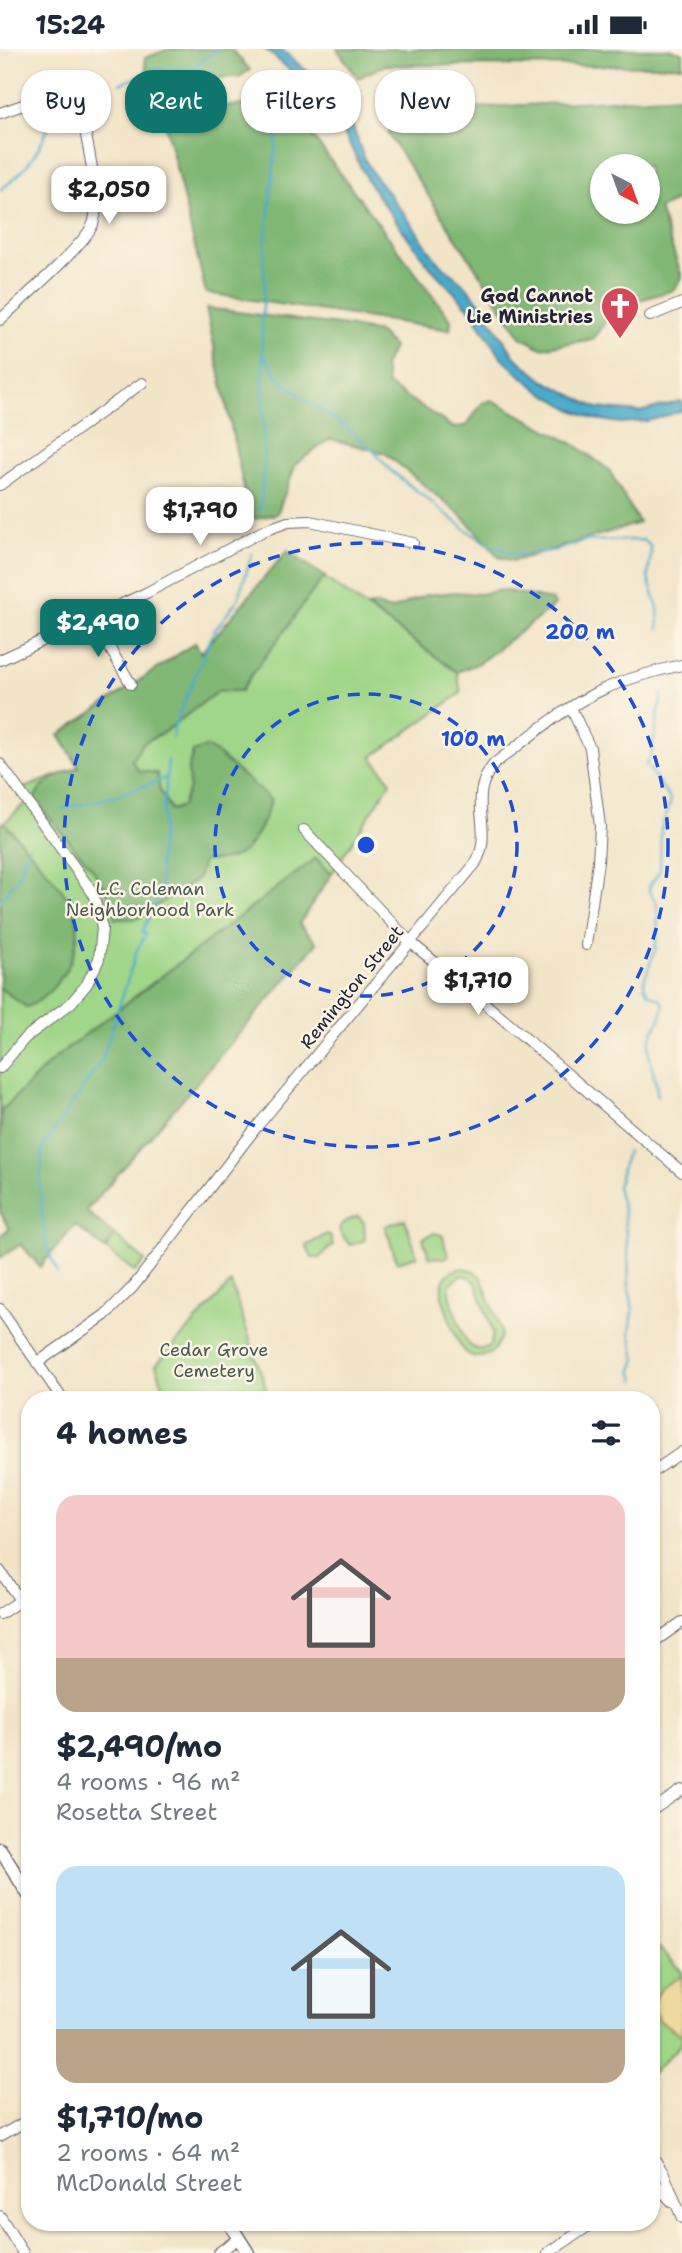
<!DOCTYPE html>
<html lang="en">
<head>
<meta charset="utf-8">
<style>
  :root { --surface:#fff; --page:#f6f6f7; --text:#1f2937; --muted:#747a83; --accent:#0f766e }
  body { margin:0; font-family:"Shantell Sans",sans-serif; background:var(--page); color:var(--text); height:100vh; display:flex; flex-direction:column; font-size:26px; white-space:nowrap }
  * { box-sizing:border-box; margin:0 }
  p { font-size:23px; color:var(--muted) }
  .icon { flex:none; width:38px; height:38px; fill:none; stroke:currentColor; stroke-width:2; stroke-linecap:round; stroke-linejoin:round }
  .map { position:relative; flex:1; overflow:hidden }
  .details { position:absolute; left:21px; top:1342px; width:639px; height:840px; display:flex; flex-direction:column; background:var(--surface); border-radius:28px; box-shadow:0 2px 5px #0004 }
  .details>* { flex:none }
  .banner { position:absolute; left:21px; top:21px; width:640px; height:63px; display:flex; gap:14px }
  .needle { width:46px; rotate:139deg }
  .fabs { position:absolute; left:590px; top:105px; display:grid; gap:14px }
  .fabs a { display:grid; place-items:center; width:70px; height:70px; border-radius:50%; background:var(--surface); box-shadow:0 2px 5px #0004; font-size:35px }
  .price { position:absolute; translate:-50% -60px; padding:0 16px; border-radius:14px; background:#fff; color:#222; font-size:23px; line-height:46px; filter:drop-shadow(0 2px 4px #0008) }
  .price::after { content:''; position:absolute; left:50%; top:42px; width:21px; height:16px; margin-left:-10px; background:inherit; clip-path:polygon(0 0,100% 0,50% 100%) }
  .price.on { background:var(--accent); color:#fff }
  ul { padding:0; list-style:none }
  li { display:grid; align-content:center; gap:14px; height:371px; padding:0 35px }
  li span { display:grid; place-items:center; height:217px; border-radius:21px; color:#555 }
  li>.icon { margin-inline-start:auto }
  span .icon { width:126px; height:126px; fill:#fffc; stroke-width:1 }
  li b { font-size:30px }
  h2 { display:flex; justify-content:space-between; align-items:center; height:84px; padding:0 35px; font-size:30px }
  .chip { padding:0 24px; border-radius:28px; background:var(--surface); box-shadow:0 2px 5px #0004; font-size:24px; line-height:63px }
  .chip.on { background:var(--accent); color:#fff }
  .status { display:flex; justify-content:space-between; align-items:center; height:49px; padding:0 35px; background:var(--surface); direction:ltr }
  .status svg { height:19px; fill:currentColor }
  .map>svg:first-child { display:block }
</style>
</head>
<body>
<div class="status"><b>15:24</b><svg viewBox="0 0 49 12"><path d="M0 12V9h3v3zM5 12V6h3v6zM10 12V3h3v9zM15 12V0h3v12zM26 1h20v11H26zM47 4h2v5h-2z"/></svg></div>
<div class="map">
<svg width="682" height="2204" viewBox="0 0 682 2204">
  <rect width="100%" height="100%" fill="#fcf5e5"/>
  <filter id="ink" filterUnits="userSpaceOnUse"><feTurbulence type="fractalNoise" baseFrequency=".0143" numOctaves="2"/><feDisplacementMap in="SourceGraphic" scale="14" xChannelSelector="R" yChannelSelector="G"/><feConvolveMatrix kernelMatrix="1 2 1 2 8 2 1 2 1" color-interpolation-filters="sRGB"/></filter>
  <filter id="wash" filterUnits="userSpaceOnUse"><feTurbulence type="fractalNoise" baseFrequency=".00686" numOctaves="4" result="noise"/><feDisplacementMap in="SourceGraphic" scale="28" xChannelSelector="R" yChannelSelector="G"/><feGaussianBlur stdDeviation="1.57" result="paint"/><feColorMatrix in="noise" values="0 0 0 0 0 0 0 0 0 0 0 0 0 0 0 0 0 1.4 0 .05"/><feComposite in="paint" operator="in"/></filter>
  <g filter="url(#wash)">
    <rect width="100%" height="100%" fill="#f2e4c7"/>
    <path fill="#a0d688" stroke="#617c62" stroke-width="2" fill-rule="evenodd" d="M287 502 457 623 461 644 372 708 391 733 299 875 317 894 86 1162 145 1212 135 1223 75 1176 40 1218 21 1195 0 1209V1187L9 1180 0 1162V777L27 753 19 741 79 718 59 686 195 594 201 604Z
      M358 1167 364 1174 365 1191 350 1196C334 1179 336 1176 358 1167Z
      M405 1170 417 1207 397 1213 385 1177Z
      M434 1184 442 1186C446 1194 443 1198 449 1206L445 1209 429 1208 423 1189Z
      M327 1185 330 1186 333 1196 319 1209H312L306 1197Z
      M463 1219 474 1222 481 1228 501 1281C503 1301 478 1319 463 1300 454 1289 447 1261 442 1247 440 1232 447 1221 463 1219ZM461 1226 470 1228 476 1234 493 1284 491 1295C485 1300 478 1303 471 1297 463 1291 447 1245 450 1235Z
      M231 1234 270 1351H168L156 1316Z
      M651 1891 682 1922V1994L651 2026Z"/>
    <path fill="#80b774" stroke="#516c58" stroke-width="2" fill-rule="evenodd" d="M169 0H231L250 21 239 28 147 31 145 9Z
      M337 0H669L682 3V17L385 16 358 29Z
      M682 47V149L659 160 682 228 674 241 616 258 593 290 541 299 521 288 388 85 399 63ZM602 117H648V163H602Z
      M252 56 288 69 300 71 451 271 450 281 206 244 164 69 172 59Z
      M206 259 346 277 380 284 393 298 384 318 388 336 454 379 467 376 482 354 492 351 574 395 609 421 639 474 514 512 499 508 464 469 385 404 330 390 296 415 277 465 254 470 248 459Z
      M287 502 325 528C313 540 305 553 295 567 278 593 257 615 241 642H218L166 682 143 694 132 711 139 722 157 724 160 742 171 761 182 757 189 739 188 720 193 703 206 698 218 705 271 751C267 765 254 796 241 804 231 811 215 812 203 812L198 829 137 870H115L107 843 92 819 34 750C42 732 61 725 79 718L59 686 195 594 201 604Z
      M502 541 551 551 555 556 479 614 457 623 367 558 377 556 390 561 426 546 455 543 480 545Z
      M4 773C23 796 66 839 75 864 82 885 74 910 62 927 53 940 41 953 26 958L0 939V777Z
      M316 809 331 826 299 875 317 894 86 1162 115 1187 105 1200 75 1176 40 1218 21 1195 0 1209V1187L9 1180 0 1162 1 1062 56 1008Z"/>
    <path fill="#eeda9e" stroke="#887e6c" stroke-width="2" d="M682 1927V1986L660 1972 654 1961 655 1949 662 1939Z"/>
    <path fill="#4baaca" stroke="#366682" stroke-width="2" d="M265 0H281L323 36 340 56 353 78 364 109 373 124 414 178 436 211 467 238 480 254 515 308 543 331 597 359 639 363 682 352V362L647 372 620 374 595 370 573 361 540 342 518 324 501 308 469 259 429 217 379 149 367 131 340 76 329 60 306 35Z"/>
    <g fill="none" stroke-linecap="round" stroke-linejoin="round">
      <path stroke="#4baaca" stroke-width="2.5" d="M120 35 156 20 188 21 219 0
        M0 141C23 125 38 105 48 79
        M264 307 280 330 298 345 351 382 372 400 390 421 468 482 489 496 514 505H528L557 501 584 492 643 491 650 497 651 503 648 529 658 559 659 580
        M260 461 264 414 262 272 265 225 263 216 282 42 285 33 294 22
        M172 688 175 675 213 584 238 550 252 505
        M62 760 116 747 166 729
        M0 851 18 829 29 797
        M657 1047C658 1030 648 1014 649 997 650 982 663 971 664 956L660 950 648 944 644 937 645 929 655 901 658 880 657 855 649 842 650 836 660 822 661 780 671 752 646 715 651 707 662 645
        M627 1102 617 1138 623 1160 628 1204 629 1239 633 1261 630 1284 636 1310 632 1321 635 1331
        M58 1224 46 1197 42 1165 40 1134 43 1098 102 1011 137 901 146 885 142 883 161 841 159 814 168 711"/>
    </g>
  </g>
  <g filter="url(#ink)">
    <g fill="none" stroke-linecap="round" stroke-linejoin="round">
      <defs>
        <path id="minor" d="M0 64 86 34
          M650 267 682 254
          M0 271C21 251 84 197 93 175 103 150 81 67 76 37
          M0 436 142 334
          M92 569 131 635
          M0 611 146 544 263 482 288 473 310 472 413 494
          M571 659 590 699 600 777 598 813 586 896
          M0 715 93 844 102 879 99 910 87 935 71 954 25 989 0 1019
          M304 781 409 892 475 946 682 1123
          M0 1260 63 1351
          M37 1314 105 1266 133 1238 255 1080 475 815C496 780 464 750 495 714 530 688 564 658 604 640 629 629 655 622 682 616
          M651 1424 682 1403
          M0 1522 30 1566
          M0 1565 30 1545
          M651 1595 682 1573
          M651 1762 682 1741
          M0 2087 30 2070
          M651 2105 664 2125 682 2169
          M651 2129 672 2153
          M0 2167 23 2204
          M218 2204 239 2189
          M548 2204 593 2174"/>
        <path id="major" d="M0 1800 30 1848
          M229 2174 248 2204"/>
      </defs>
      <use href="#minor" stroke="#6b666c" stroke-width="12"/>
      <use href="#major" stroke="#6b666c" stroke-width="15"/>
      <use href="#minor" stroke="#fff" stroke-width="10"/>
      <use href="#major" stroke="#fff" stroke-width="12"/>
    </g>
  </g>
  <g fill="none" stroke="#1d4ed8" stroke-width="3.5" stroke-dasharray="12 9">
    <circle cx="366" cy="796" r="151"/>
    <circle cx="366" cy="796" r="302"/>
  </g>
  <defs>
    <symbol id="church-pin" viewBox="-11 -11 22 30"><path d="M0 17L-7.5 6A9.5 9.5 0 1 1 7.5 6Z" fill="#d1495b" stroke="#fcf5e5"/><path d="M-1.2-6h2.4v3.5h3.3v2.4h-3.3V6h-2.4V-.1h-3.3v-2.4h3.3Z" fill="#fff"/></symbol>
  </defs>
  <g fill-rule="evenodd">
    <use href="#church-pin" x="598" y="235" width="44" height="60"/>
  </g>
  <g text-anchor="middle" stroke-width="5" stroke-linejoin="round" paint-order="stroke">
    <g font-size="18" font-weight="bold" fill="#22223b" stroke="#fcf5e5" text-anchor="end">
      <text x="593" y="253">God Cannot<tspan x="593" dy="21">Lie Ministries</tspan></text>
    </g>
    <g font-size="18" fill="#485852" stroke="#fcf5e5">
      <text x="150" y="846">L.C. Coleman<tspan x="150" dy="21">Neighborhood Park</tspan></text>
      <text x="214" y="1307">Cedar Grove<tspan x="214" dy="21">Cemetery</tspan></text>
    </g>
    <g font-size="18" fill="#22223b" stroke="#fcf5e5">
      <text transform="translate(352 938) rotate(-51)" y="6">Remington Street</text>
    </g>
  </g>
  <circle cx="366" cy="796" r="10" fill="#1d4ed8" stroke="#fcf5e5" stroke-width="3.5"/>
  <g font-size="21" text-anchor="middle" font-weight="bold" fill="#1d4ed8" stroke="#fcf5e5" stroke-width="5" stroke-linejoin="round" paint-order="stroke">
    <text x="580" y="590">200 m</text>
    <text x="473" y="697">100 m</text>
  </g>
</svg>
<div class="fabs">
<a><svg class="needle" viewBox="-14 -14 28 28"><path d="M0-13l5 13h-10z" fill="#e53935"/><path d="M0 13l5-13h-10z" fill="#747a83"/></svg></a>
</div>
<b class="price" style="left:109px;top:177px">$2,050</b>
<b class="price" style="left:200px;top:498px">$1,790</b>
<b class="price on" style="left:98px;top:610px">$2,490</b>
<b class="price" style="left:478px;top:968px">$1,710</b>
<div class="banner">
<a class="chip">Buy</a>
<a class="chip on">Rent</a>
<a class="chip">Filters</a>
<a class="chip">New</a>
</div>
<section class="details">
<h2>4 homes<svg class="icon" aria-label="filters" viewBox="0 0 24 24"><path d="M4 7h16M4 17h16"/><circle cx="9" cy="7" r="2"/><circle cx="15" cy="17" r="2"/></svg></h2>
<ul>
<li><span style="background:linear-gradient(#f6c9c9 75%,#b9a48a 0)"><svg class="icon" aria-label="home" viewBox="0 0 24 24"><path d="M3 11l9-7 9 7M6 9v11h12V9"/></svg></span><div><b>$2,490/mo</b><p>4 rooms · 96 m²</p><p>Rosetta Street</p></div></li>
<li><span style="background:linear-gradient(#bfe0f5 75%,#b9a48a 0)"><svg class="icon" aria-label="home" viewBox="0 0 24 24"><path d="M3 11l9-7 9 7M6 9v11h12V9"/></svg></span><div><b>$1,710/mo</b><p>2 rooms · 64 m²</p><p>McDonald Street</p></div></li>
</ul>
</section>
</div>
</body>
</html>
